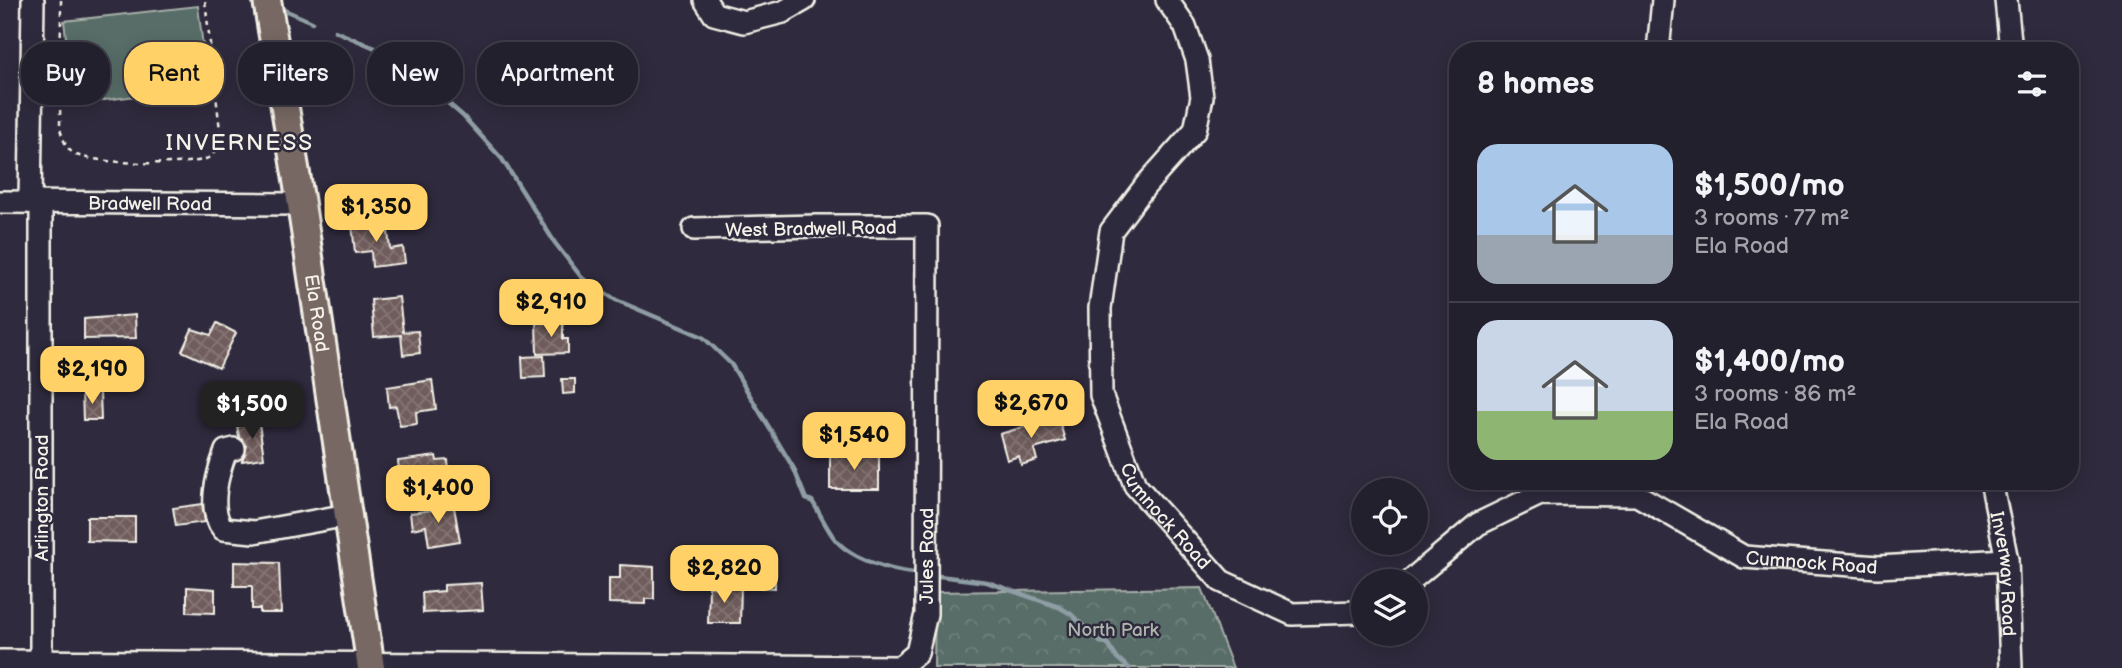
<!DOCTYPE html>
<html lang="en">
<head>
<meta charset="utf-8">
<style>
  :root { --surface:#23202e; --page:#2f2d3a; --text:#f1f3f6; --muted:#a3a3aa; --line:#403e4a; --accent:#ffd166 }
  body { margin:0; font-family:"Balsamiq Sans",sans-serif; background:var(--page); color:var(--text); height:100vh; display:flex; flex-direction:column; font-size:26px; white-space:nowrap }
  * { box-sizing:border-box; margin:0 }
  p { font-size:23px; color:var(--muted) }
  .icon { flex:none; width:38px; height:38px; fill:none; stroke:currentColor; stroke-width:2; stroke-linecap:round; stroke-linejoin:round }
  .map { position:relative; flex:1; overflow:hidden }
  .drawer { position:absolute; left:1449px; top:42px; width:630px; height:448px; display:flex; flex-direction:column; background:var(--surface); border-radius:28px; box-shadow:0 4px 18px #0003,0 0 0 2px var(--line) }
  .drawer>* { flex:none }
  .top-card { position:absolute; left:21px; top:42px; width:665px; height:63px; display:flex; gap:14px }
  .tools { position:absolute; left:1351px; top:478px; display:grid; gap:14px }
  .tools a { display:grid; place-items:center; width:77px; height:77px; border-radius:50%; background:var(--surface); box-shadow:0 4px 18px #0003,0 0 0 2px var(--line); font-size:35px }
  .price { position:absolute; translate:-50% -60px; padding:0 16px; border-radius:14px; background:var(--accent); color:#111; font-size:23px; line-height:46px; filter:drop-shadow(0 2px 4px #0008) }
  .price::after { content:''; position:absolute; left:50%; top:42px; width:21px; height:16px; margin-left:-10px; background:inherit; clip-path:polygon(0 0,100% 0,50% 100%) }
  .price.active { background:#222; color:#fff }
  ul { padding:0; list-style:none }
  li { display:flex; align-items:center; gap:21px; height:175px; padding:0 28px }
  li+li { border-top:2px solid var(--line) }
  li span { display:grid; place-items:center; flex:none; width:196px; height:140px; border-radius:21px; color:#555 }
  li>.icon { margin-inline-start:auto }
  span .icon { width:84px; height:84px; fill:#fffc; stroke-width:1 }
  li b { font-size:30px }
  h2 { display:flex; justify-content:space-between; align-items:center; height:84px; padding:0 28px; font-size:30px }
  .tag { padding:0 24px; border-radius:28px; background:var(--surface); box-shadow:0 4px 18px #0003,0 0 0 2px var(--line); font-size:24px; line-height:63px }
  .tag.active { background:var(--accent); color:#111 }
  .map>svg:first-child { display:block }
</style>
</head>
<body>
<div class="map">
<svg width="2122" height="668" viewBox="0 0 2122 668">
  <defs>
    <pattern id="park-crowns" width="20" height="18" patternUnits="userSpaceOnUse" patternTransform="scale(1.75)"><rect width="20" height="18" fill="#596d67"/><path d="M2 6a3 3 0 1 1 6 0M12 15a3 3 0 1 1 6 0" fill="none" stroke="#71827d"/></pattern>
    <pattern id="building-cross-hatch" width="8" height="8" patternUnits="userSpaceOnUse" patternTransform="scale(1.75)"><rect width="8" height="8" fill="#6f5c5c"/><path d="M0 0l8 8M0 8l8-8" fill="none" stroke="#847473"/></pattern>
  </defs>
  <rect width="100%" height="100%" fill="#2f2a3d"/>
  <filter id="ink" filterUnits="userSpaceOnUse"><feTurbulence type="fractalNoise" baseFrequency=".0143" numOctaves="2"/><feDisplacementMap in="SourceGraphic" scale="14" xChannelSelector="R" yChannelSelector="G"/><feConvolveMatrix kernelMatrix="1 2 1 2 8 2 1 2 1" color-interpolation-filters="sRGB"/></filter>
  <g filter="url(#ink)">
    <path fill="url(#park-crowns)" stroke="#a6afa8" stroke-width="2" d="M1202 588 1233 668H934L935 592Z"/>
    <path fill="#596d67" stroke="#a6afa8" stroke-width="2" d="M198 6 208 87 74 104 64 21Z"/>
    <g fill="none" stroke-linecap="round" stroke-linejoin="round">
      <path stroke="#8f9da4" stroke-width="4.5" d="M282 9 312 22
        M335 31 394 56 433 83 441 97 463 116 502 159 555 243 582 278 616 300 703 337 731 364 794 469 806 499 812 501C820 513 826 528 835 539 850 558 890 571 914 573
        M939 576 987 582 1059 607 1071 614 1100 642 1107 643 1116 657 1129 668"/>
    </g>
    <path fill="url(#building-cross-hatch)" stroke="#f4f1e8" stroke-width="2" d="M377 221V224L387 223 390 249 403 247 405 263 372 267 371 251 355 253 352 224Z
      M399 297 403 332 418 331 420 353 403 355 401 335 374 337 371 300Z
      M135 315 136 338 84 339V319Z
      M563 322V339H568V353L537 354 536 323Z
      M217 323 236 333 219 368 182 351 192 329 211 335Z
      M544 356 545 377 523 378 522 357Z
      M562 379H575V393L563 394Z
      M432 380 436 409 416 412 417 424 400 426 396 406 389 407 387 387Z
      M100 391 101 420H83L82 392Z
      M1058 417 1065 440 1034 449 1037 460 1021 465 1019 456 1007 460 1000 434Z
      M259 423 264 458 242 461 247 446 239 437 237 426Z
      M830 455 879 456V489H830Z
      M436 456 437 461 448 460 449 472 439 473V481L401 486 398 461Z
      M202 504 205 522 176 526 173 508Z
      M454 507 460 541 429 546 426 526 412 529 410 513Z
      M87 517H135V542L87 541Z
      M234 562 279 563 281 613H260V609H252V586H234Z
      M620 565 654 567V599H645V604L609 603V578H620Z
      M755 567H775V588L754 587Z
      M481 583 483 610 423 613 422 593 444 591V585Z
      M187 587 215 589V613L187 612Z
      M709 587H741L740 623H708Z"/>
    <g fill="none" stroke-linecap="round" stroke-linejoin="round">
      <defs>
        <g id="minor">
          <path d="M705 0 714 14 744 22 783 12 804 0"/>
          <path id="s1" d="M1167 0 1185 26 1197 60 1202 97 1195 130 1146 185 1111 231 1100 308 1101 395 1135 485 1221 581 1292 614 1358 612 1363 609"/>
          <path d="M2006 0 2011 51"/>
          <path d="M1658 51 1663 0"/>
          <path id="s2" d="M0 202 301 204"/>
          <path d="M30 202 33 0"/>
          <path d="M234 449 226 451C218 472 207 509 223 529L254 532 348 515"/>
          <path id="s3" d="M1991 481 2007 560 2011 668"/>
          <path id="s4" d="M1410 581 1478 524 1540 494 1637 495 1744 557 1878 567 2007 560"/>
          <path id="s5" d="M0 661 900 667 917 653 926 614 927 226H816L694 229"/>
          <path d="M41 668V202"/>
        </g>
        <g id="major">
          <path id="s6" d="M267 0 301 204 371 668"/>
        </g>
      </defs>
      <use href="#minor" stroke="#f4f1e8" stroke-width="26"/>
      <use href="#major" stroke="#f4f1e8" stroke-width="32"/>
      <path stroke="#f4f1e8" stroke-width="2.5" stroke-dasharray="5 5" stroke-linecap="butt" d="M61 0 60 129C63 138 65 147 73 153 87 164 191 167 208 158 218 152 219 141 220 130L205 0"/>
      <use href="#minor" stroke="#2f2a3d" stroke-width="21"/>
      <use href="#major" stroke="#776864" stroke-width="26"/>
    </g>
  </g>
  <g text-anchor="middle" stroke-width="5" stroke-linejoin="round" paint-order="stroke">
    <g font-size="19" fill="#f4f1e8" stroke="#2f2a3d">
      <text dy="7" stroke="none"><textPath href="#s2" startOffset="150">Bradwell Road</textPath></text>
      <text transform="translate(811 228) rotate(-1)" y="7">West Bradwell Road</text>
      <text dy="7" stroke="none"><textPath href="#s6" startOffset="317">Ela Road</textPath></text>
      <text transform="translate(41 498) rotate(-90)" y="7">Arlington Road</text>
      <text dy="7" stroke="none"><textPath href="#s1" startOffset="574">Cumnock Road</textPath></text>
      <text dy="7" stroke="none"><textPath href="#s5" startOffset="1020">Jules Road</textPath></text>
      <text dy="7" stroke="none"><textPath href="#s4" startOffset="446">Cumnock Road</textPath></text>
      <text dy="7" stroke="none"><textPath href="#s3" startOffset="94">Inverway Road</textPath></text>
    </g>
    <g font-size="19" fill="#aeb6ae" stroke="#2f2a3d">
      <text x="1113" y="636">North Park</text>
    </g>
    <g font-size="23" letter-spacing="2" fill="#f4f1e8" stroke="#2f2a3d">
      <text x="240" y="150">INVERNESS</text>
    </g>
  </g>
</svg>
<div class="tools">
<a><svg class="icon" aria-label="locate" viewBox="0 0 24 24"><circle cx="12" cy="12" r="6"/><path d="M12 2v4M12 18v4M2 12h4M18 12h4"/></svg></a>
<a><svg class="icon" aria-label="layers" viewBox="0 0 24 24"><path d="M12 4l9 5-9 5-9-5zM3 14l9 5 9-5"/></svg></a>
</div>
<b class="price" style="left:376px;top:244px">$1,350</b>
<b class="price" style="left:551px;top:339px">$2,910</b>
<b class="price" style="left:92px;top:406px">$2,190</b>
<b class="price" style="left:1031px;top:440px">$2,670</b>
<b class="price active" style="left:252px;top:441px">$1,500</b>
<b class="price" style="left:854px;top:472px">$1,540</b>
<b class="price" style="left:438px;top:525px">$1,400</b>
<b class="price" style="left:724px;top:605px">$2,820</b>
<div class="top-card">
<a class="tag">Buy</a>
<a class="tag active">Rent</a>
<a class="tag">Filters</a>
<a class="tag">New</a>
<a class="tag">Apartment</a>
</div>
<section class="drawer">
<h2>8 homes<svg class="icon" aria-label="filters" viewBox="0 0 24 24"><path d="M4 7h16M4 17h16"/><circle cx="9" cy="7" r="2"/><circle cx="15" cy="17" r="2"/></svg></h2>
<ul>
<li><span style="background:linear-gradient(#a9c7e8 65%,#9aa5b1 0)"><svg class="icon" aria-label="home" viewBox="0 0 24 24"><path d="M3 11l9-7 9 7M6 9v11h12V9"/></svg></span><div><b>$1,500/mo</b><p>3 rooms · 77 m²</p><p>Ela Road</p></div></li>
<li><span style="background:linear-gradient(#c9d6e8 65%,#8fb573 0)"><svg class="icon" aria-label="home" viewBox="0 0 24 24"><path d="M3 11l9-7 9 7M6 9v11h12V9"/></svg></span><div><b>$1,400/mo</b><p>3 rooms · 86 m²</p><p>Ela Road</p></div></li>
</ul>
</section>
</div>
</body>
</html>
